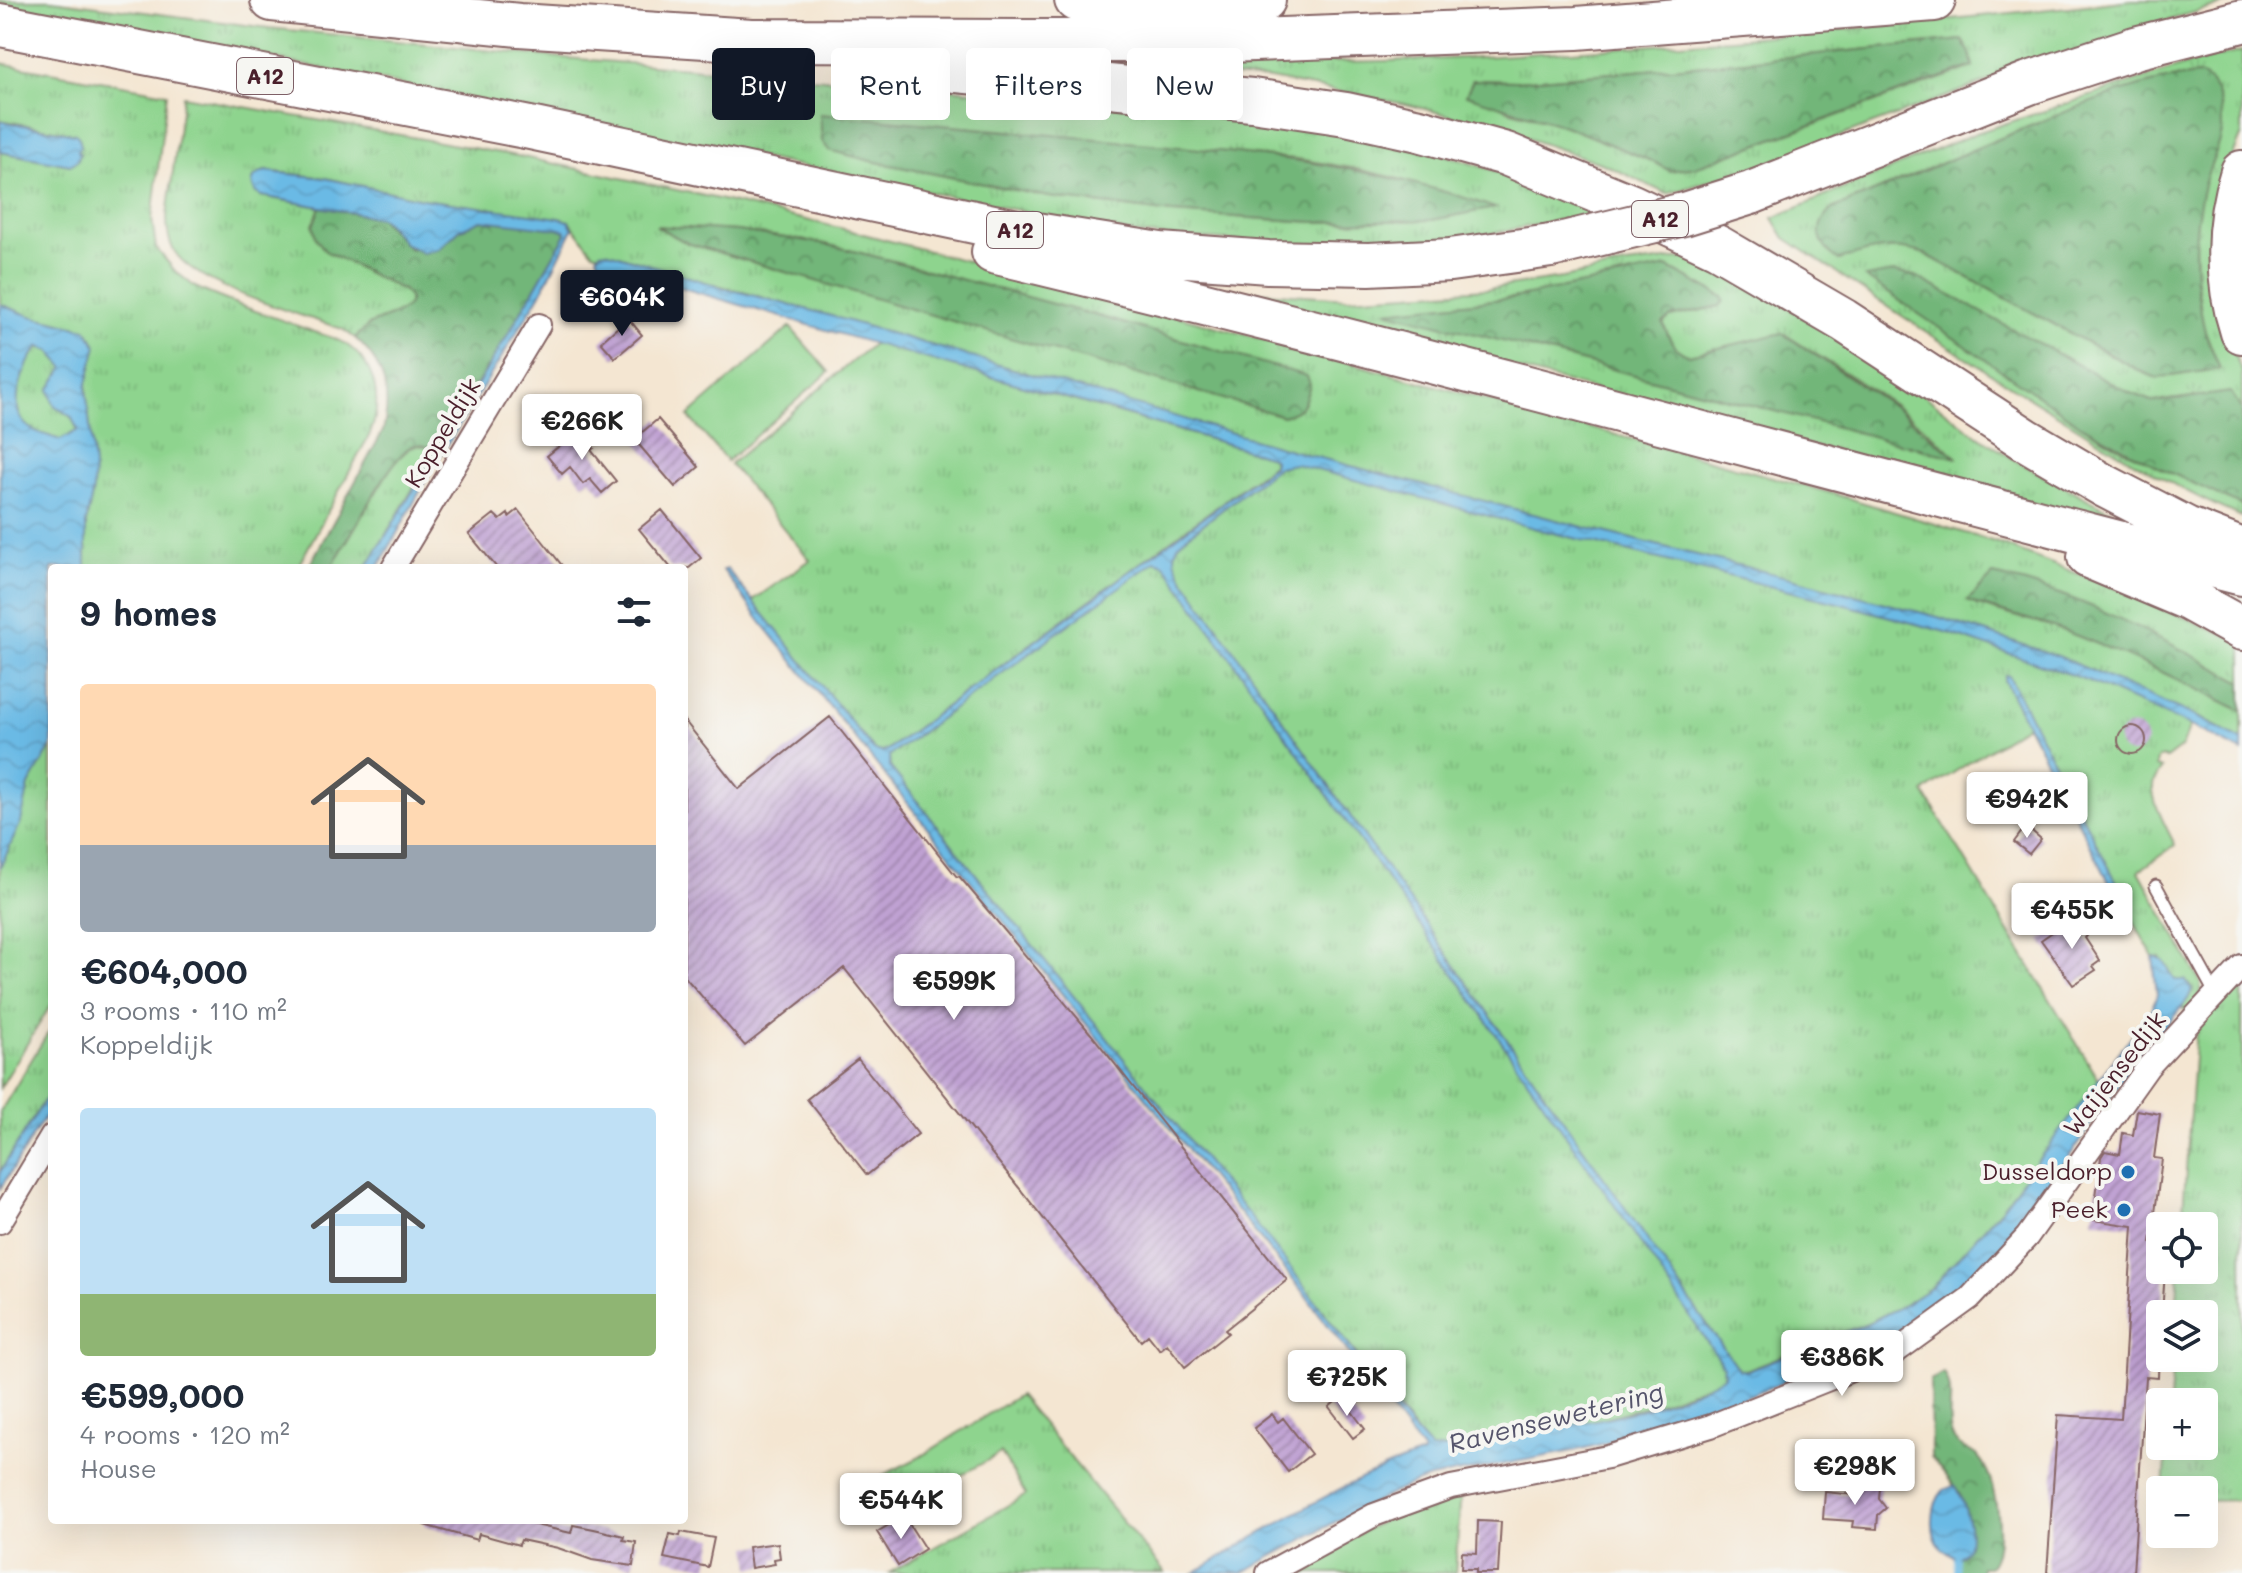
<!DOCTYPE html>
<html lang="en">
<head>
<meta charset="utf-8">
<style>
  :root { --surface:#fff; --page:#f2f2f3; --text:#1f2937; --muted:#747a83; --accent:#111827 }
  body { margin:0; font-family:Mali,sans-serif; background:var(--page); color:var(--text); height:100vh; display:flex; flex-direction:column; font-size:30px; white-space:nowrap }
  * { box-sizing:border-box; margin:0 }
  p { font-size:26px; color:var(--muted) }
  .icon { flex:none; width:44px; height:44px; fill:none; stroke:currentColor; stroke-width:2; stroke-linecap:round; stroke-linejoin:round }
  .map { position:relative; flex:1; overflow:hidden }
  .drawer { position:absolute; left:48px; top:564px; width:640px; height:960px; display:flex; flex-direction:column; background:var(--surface); border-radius:8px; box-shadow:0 8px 32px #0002 }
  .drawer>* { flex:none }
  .top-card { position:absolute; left:712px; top:48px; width:760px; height:72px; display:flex; gap:16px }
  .controls { position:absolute; left:2146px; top:1212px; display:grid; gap:16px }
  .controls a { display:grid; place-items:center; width:72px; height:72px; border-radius:8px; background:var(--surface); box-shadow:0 8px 32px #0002; font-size:40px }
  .price { position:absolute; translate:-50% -68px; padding:0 18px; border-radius:8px; background:#fff; color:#222; font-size:26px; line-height:52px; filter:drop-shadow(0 2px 4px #0008) }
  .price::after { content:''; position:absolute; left:50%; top:48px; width:24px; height:18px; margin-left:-12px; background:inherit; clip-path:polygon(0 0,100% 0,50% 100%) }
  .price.current { background:var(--accent); color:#fff }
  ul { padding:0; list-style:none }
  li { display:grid; align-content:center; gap:16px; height:424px; padding:0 32px }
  li span { display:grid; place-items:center; height:248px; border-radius:8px; color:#555 }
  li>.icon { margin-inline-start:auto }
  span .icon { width:144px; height:144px; fill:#fffc; stroke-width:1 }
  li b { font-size:34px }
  h2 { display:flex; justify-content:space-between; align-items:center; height:96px; padding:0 32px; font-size:34px }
  .chip { padding:0 28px; border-radius:8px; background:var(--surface); box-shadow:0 8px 32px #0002; font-size:28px; line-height:72px }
  .chip.current { background:var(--accent); color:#fff }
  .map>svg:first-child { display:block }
</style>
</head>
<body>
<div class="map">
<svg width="2242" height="1573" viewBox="0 0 2242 1573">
  <defs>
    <pattern id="grass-tufts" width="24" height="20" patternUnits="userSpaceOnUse" patternTransform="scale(2)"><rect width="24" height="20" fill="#8ed48e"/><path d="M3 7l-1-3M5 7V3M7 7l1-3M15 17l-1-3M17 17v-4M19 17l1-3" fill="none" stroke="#7cb67b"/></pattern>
    <pattern id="forest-crowns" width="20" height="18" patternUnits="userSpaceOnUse" patternTransform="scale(2)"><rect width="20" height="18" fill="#72b679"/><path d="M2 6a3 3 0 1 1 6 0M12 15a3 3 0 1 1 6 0" fill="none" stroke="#609363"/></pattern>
    <pattern id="water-waves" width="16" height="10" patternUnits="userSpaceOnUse" patternTransform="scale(2)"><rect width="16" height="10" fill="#6bbae5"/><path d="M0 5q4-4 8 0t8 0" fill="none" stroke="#5e9fc5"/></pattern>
    <pattern id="building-hatch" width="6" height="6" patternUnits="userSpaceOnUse" patternTransform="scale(2)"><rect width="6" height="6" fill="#c0a2d3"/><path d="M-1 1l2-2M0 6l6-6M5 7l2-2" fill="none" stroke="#9e83ab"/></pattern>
  </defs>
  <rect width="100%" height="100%" fill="#f6f6f2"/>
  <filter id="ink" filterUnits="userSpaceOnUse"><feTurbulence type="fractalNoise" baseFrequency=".0125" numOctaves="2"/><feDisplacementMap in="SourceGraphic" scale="16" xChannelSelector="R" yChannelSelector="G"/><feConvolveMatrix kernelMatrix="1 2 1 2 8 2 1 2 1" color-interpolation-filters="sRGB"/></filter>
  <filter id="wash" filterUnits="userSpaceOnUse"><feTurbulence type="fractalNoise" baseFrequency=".006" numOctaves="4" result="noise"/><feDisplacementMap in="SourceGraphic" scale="32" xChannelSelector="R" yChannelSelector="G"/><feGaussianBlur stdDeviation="1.8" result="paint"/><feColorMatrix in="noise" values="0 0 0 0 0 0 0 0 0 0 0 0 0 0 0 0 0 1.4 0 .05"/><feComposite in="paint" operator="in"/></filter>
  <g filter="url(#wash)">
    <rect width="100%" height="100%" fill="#f4e6d2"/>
    <path fill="url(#grass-tufts)" stroke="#6c7a5c" stroke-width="2" fill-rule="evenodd" d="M0 0H51L269 28 554 57 1229 112 1395 139 1611 208 1573 218 1395 252 1135 234 0 3ZM820 115 1297 159 1352 168 1396 178 1494 208 1432 220 1314 222 1172 213 1049 197 871 161 829 150Z
      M2132 0H2242L2185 15 1996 78 1766 164 1667 194 1606 165 1500 129 1410 105 1270 79 1090 65 1086 63C1211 63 1337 64 1462 58 1686 45 1909 25 2132 0ZM1961 40 1973 67 1695 167 1670 171 1654 162 1565 126 1508 110 1473 80 1516 81 1694 66Z
      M2242 51V134L2228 168V340L2242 372V411L2231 392 2154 402 2130 393 2033 392 2081 425 2117 446 2242 506V517C2178 491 2120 454 2061 417 1967 360 1876 299 1785 238L1773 218 1976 133 2189 64ZM2197 75 2207 172 2199 204 2195 238 2196 274 2203 326 2220 369 2157 378 2140 371 1925 254C1894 243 1869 250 1839 260L1832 209C1903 181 1972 149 2043 121 2092 101 2144 80 2197 75Z
      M0 63 167 93 152 219 156 248 175 271 195 287C231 304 269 315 306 329 319 334 335 337 347 345 376 365 383 402 370 434L297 568H52V1003L0 1088V152L70 165 79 147 76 134 0 120Z
      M183 96 523 157 714 198 848 230 1181 317 1831 493 1995 542 2131 594 2242 642V682C2166 641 2079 593 1993 575L1968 601C1996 613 2027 618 2056 628 2120 651 2181 680 2242 711V740L2194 715 2182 747 2166 759 2162 757 2157 759 2156 767 2162 769C2159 773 2156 777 2154 781 2148 797 2168 830 2175 845L2139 871 2199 979C2205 996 2200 1003 2189 1015L2182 1007 2192 989 2185 980H2175L2160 958 2153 957 2027 725 1924 792 2099 1080 2001 1209 1932 1287 1906 1304 1868 1323 1663 1402 1590 1422 1431 1451 1279 1254 878 758 1162 556 1293 451 747 293 593 252 569 221 423 199 325 178 265 171 260 173 261 196 320 207 313 226 357 268 403 290 410 298 408 306 396 314 370 324 355 338 342 329C300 314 197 287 175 252 168 242 167 229 167 216ZM658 227 738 231 821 243 889 260 1105 318 1306 376 1310 384C1304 404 1304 410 1283 416 1084 360 885 302 687 243Z
      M1707 255 1922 394 1977 435 2018 462 2157 536 1206 288 1347 298 1487 289 1562 278 1626 265ZM1586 285 1720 306 1670 317 1663 323C1668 336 1674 352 1689 355L1783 333C1839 370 1909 409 1956 457L1389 311 1513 298Z
      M874 343 1272 457 1274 464 887 750 882 752 874 750 752 601 810 560 730 464Z
      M421 445 436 450 366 568H331L394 462 411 447Z
      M2240 985 2242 987V1500L2204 1501V1490H2164L2167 1446H2204V1402H2170L2173 1358H2204V1314H2176L2179 1270H2204V1226H2182L2196 1029Z
      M52 1026V1088L0 1172V1112Z
      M1019 1395 1165 1573H889L1026 1495 1001 1453 880 1520 861 1486 918 1458Z
      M1461 1493 1455 1573H1284L1384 1520Z"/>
    <path fill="url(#forest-crowns)" stroke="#5e6a52" stroke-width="2" d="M1962 40 1970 53 1973 66 1720 158 1695 167 1670 171 1654 162 1565 126 1466 95 1473 80 1516 81 1694 66Z
      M2197 75C2218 78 2222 107 2222 125 2223 144 2207 169 2203 189 2192 233 2193 279 2203 323 2206 339 2214 354 2220 369L2157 378 2140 371 1925 254C1893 243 1869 250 1839 260 1818 246 1812 227 1832 209 1903 181 1972 149 2043 121 2092 101 2144 80 2197 75Z
      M820 114C930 125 1039 133 1148 144 1269 155 1380 167 1495 208L1432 220 1314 222 1172 213 1049 197 871 161 829 150 822 141Z
      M320 207 380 218 410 249H439L459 230 481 220 560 228 565 230 566 234 507 336 436 450C429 447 420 443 412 446 391 456 346 544 331 568H308L383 431C392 393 384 364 355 338L370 324 396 314 408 306 410 299 403 290 325 251 316 238 313 226Z
      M656 226 738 231 821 243 889 260 1105 318 1307 376 1310 384C1304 404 1304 410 1283 416 1084 360 885 302 687 243Z
      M1667 267 1723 297 1724 301 1720 306 1670 317 1663 323C1668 336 1674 352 1689 355L1782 333 1896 408 1957 458 1386 311 1513 298Z
      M1893 272 1915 276 2130 393 2154 402 2231 392 2242 411V506L2158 467 2081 425 1865 277Z
      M1993 575C2080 593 2165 640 2242 682V711C2181 680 2120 651 2056 628 2027 618 1997 611 1967 601Z
      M1944 1373C1956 1391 1946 1413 1951 1433 1955 1448 1969 1448 1978 1457 1996 1473 2007 1551 1989 1567H1981L1980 1573H1956L1957 1559 1965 1553 1961 1494 1931 1457 1930 1380Z"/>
    <path fill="#8ed48e" stroke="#6c7a5c" stroke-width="2" d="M790 327 829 372 727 461 688 416Z"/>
    <path fill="url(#water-waves)" stroke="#5a6c88" stroke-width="2" fill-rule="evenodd" d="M0 121 76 134 79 138 81 146 78 151 80 154 77 161 70 165 0 152Z
      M265 171 325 178 423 199 559 218 569 221 573 229 540 295 430 473 378 568H366L507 336 566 234 565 230 481 220 459 230 439 249 423 253 405 244 386 222 380 218 261 196 255 192 252 182 255 176Z
      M606 251 721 287 821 313 1294 451 1583 527 1791 578 1938 617 2058 656 2193 715 2242 740V752L2204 732 2089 681 1949 633 1850 606 1541 530 1295 464 1278 467 1181 541C1170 556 1176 565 1184 579L1738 1369 1746 1371 1868 1323 1906 1304 1932 1287 2001 1209 2151 1010 2157 995 2153 957C2166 958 2168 970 2175 980H2185L2192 990 2188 999 2121 1082 2025 1220 1972 1278 1938 1309 1900 1334 1850 1357 1679 1422 1630 1437 1573 1451 1430 1478 1405 1487 1344 1517 1242 1573H1194C1268 1530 1341 1481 1423 1454V1452L1303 1292 762 623 723 570 727 569 874 750 882 752 887 750 1273 466 1274 460 1271 457C1048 391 823 332 600 263L597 256 600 252ZM1155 561 1164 564 1464 988 1655 1264 1723 1366 1724 1376C1662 1414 1568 1425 1497 1437 1476 1441 1452 1451 1431 1449L1410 1426 1277 1250 890 767 889 756 892 754Z
      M0 304 31 316 86 329 97 346 86 387 94 466 93 490 86 523V568H52V745L29 785 21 822 0 868ZM39 347 50 351 64 367 49 390 54 405 71 417 78 430 60 440C51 436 39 434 30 428 5 412 23 364 39 347Z
      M2005 675 2009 676 2124 896 2121 901 2116 895 2004 680Z
      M52 1088V1105L0 1189V1172Z
      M1955 1485C1964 1498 1975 1535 1967 1550 1964 1554 1961 1556 1957 1559 1952 1555 1945 1552 1941 1547 1929 1534 1931 1504 1943 1491 1945 1489 1952 1487 1955 1485Z"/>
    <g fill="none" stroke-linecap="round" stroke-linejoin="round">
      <path stroke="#6bbae5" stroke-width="6" d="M1956 1573 1957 1559"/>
    </g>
    <g id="blocks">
      <path fill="url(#building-hatch)" d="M628 318 642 335 615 358 601 342Z
        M658 419 699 467 675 487 634 439Z
        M579 430 594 448 591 450 616 481 602 493 590 479 583 484 570 467 562 474 547 456Z
        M518 510 542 540 564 568H497L469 534 494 514 500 520 508 514 509 517Z
        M662 510 701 558 689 568H671L639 529Z
        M830 717 957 877 959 876 1091 1034 1287 1280 1225 1330 1228 1333 1185 1367 1167 1344 1160 1350 1148 1335 1141 1341 844 968 745 1046 684 976V720L739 789Z
        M2118 740a14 14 0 1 1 28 0a14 14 0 1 1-28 0Z
        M2026 826 2041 839 2029 854 2014 842Z
        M2074 917 2087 936 2085 938 2100 961 2093 966 2096 970 2073 985 2041 940Z
        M858 1059 918 1134 867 1175 807 1099Z
        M2137 1110 2160 1114 2154 1158 2162 1159 2151 1243H2160V1270H2165L2162 1314H2160L2158 1378 2146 1377 2133 1573H2047L2058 1415 2121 1419 2133 1226 2093 1220 2101 1157 2105 1151 2120 1154 2123 1133 2133 1135Z
        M1341 1397 1365 1429 1353 1438 1329 1407Z
        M1272 1414 1278 1422 1283 1418 1311 1454 1288 1472 1254 1428Z
        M1856 1485 1880 1487 1879 1499 1886 1508 1878 1515 1877 1529 1852 1527 1853 1521 1823 1519 1825 1492 1855 1495Z
        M904 1516 925 1549 898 1566 877 1532Z
        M425 1520H513L571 1533 573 1525 594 1529 624 1536 623 1540 636 1542 633 1566 592 1560 558 1548 521 1540 519 1545 479 1534 477 1540 424 1525Z
        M1478 1521 1501 1522 1498 1573H1476V1569H1461L1462 1552 1477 1553Z
        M681 1532 714 1538 708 1567 664 1558 670 1534 680 1536Z
        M778 1543 780 1558 774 1559 775 1564 751 1568 748 1547Z"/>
    </g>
  </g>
  <g filter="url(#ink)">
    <use href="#blocks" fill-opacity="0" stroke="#866565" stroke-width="2"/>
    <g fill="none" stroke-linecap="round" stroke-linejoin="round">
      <defs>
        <path id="lane" d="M2156 886 2215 993"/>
        <path id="street" d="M393 568 539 325
          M0 1222 52 1136
          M1268 1573 1374 1515 1451 1487 1608 1457 1711 1426 1894 1353 1970 1298 2027 1237 2148 1067 2242 966"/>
        <path id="highway" d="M272 0 519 25 752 40 1026 41H1228L1576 28 1934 0
          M1076 0 1155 2 1264 0
          M0 25 530 128 1017 231 1160 254 1268 262 1369 264 1450 260 1551 246
          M874 63 1252 100 1346 114 1419 130 1506 154 1632 206 1718 247 1843 320 2025 439 2103 485 2186 528 2242 550
          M2242 172C2225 224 2225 280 2242 332
          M1751 193 2029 83 2135 48 2242 21
          M993 252C1411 352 1825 468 2242 574
          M2089 557 2186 598 2242 629"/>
      </defs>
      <use href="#lane" stroke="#866565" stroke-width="15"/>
      <use href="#street" stroke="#866565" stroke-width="26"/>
      <use href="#highway" stroke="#866565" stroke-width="46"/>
      <use href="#lane" stroke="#fff" stroke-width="11"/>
      <use href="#street" stroke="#fff" stroke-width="22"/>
      <use href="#highway" stroke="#fff" stroke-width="42"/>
      <defs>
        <path id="highway-bridge" d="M1551 246 1684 214 1751 193"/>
      </defs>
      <use href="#highway-bridge" stroke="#866565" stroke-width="46" stroke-linecap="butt"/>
      <use href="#highway-bridge" stroke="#fff" stroke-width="42"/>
    </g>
  </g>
  <g fill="#1f6fb2" stroke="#f6f6f2" stroke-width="3">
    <circle cx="2128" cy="1172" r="8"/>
    <circle cx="2124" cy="1210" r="8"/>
  </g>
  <g text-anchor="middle" stroke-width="8" stroke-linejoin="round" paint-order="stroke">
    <g fill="#f6f6f2" stroke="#7e6067" stroke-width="2">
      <rect x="237" y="58" width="56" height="36" rx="6"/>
      <rect x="1632" y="201" width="56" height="36" rx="6"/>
      <rect x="987" y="212" width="56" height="36" rx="6"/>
    </g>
    <g font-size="22" font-weight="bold" fill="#4a1f2b">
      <text x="265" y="84">A12</text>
      <text x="1660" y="227">A12</text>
      <text x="1015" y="238">A12</text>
    </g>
    <g font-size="24" fill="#4a1f2b" stroke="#f6f6f2">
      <text transform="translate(443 433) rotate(-59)" y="8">Koppeldijk</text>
      <text transform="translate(2115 1074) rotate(-52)" y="8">Waijensedijk</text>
    </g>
    <g font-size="24" fill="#4a1f2b" stroke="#f6f6f2" text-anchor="end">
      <text x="2112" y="1180">Dusseldorp</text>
      <text x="2108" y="1218">Peek</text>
    </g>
    <g font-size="26" font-style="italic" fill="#56556c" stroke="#f6f6f2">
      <text transform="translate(1556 1418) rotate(-14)" y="9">Ravensewetering</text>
    </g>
  </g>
</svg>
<div class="controls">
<a><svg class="icon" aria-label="locate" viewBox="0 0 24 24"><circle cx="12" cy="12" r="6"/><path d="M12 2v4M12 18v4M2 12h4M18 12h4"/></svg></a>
<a><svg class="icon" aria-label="layers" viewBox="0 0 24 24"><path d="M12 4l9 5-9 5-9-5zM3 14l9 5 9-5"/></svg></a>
<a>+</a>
<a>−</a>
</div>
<b class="price current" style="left:622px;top:338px">€604K</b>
<b class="price" style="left:582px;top:462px">€266K</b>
<b class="price" style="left:2027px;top:840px">€942K</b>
<b class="price" style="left:2072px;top:951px">€455K</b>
<b class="price" style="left:954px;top:1022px">€599K</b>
<b class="price" style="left:1842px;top:1398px">€386K</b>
<b class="price" style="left:1347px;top:1418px">€725K</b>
<b class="price" style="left:1855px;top:1507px">€298K</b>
<b class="price" style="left:901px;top:1541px">€544K</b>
<div class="top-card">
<a class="chip current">Buy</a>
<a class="chip">Rent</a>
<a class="chip">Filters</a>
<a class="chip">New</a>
</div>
<section class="drawer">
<h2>9 homes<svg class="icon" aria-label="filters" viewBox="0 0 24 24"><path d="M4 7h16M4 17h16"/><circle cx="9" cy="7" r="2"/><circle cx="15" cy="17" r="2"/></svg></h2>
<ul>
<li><span style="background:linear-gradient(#ffd9b3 65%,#9aa5b1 0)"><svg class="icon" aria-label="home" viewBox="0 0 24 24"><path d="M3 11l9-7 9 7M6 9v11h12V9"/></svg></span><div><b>€604,000</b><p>3 rooms · 110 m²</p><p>Koppeldijk</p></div></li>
<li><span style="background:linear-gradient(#bfe0f5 75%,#8fb573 0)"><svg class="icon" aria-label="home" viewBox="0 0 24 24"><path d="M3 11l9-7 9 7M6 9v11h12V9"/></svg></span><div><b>€599,000</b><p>4 rooms · 120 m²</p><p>House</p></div></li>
</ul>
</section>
</div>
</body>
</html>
